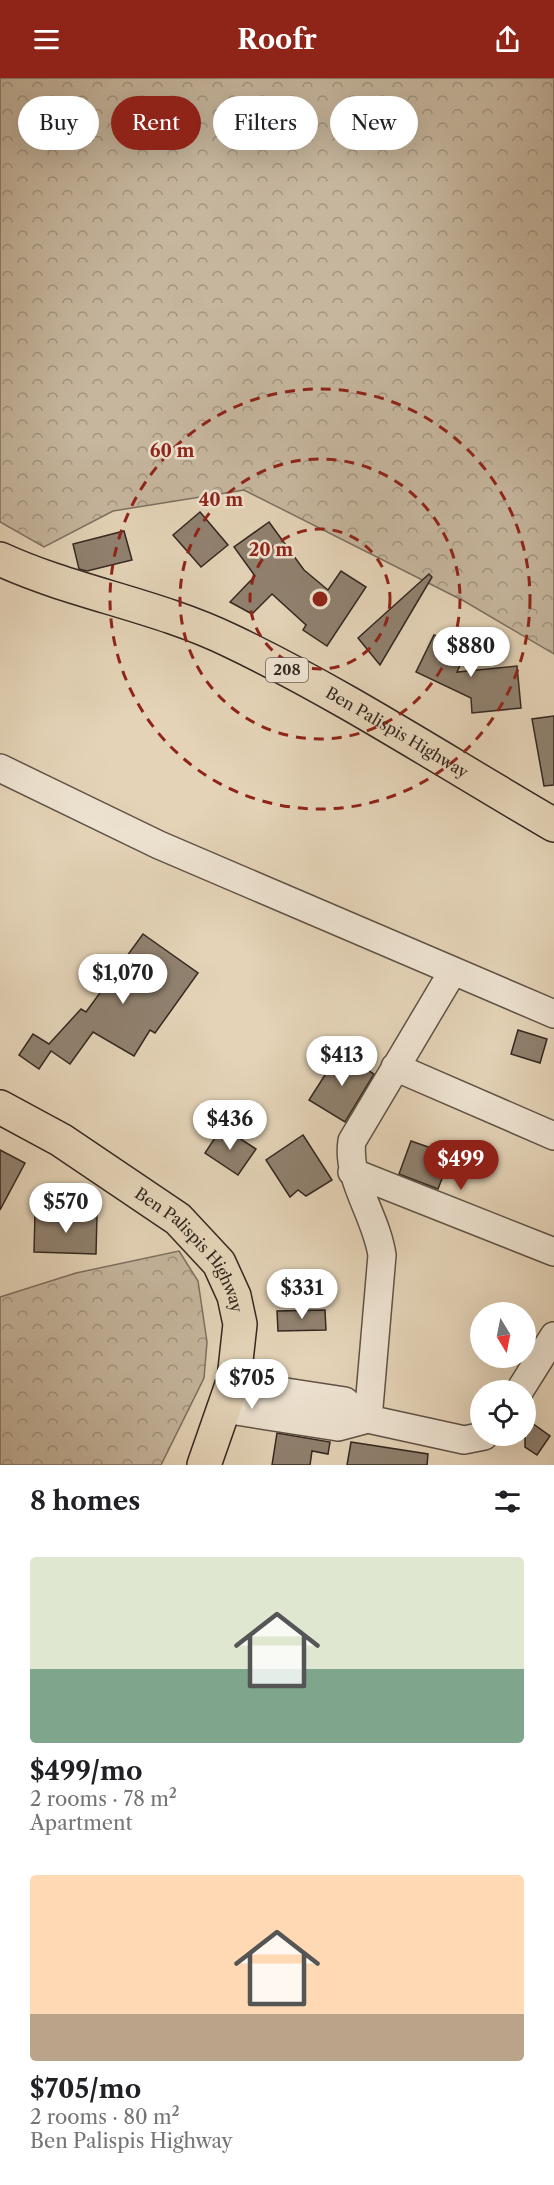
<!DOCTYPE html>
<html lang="en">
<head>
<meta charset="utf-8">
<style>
  :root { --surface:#fff; --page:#f2f2f2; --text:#202124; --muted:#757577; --accent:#8f2418 }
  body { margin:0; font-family:"Libre Caslon Text",serif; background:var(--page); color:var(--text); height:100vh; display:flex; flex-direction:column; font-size:22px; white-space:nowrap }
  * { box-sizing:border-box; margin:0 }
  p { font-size:20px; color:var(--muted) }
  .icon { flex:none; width:33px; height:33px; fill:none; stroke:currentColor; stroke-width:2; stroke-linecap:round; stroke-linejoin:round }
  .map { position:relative; height:1387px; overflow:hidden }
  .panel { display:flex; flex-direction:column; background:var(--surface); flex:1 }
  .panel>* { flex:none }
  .hud { position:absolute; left:18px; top:18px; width:519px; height:54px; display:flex; gap:12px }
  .needle { width:39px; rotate:170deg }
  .buttons { position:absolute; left:470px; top:1224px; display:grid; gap:12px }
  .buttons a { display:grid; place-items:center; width:66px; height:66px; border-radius:50%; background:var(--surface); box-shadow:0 6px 24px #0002; font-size:30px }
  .price { position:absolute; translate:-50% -51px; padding:0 14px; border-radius:21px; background:#fff; color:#222; font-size:20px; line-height:39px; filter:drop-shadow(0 2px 3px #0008) }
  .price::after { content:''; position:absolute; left:50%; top:36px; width:18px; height:14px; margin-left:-9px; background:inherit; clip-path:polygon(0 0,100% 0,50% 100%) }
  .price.current { background:var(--accent); color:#fff }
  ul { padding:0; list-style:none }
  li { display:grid; align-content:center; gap:12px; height:318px; padding:0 30px }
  li span { display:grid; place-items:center; height:186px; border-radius:6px; color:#555 }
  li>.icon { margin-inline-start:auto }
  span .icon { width:108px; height:108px; fill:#fffc; stroke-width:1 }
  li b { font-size:26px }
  h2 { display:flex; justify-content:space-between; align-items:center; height:72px; padding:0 30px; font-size:26px }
  .pill { padding:0 21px; border-radius:27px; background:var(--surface); box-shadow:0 6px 24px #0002; font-size:21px; line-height:54px }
  .pill.current { background:var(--accent); color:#fff }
  header { display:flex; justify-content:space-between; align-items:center; height:78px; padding:0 30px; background:var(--accent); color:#fff; font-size:27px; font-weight:700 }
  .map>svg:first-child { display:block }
</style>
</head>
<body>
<header><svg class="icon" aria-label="menu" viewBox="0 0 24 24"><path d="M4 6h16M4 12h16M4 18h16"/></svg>Roofr<svg class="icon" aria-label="share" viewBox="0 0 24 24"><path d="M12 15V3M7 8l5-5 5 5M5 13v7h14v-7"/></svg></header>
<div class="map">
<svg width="554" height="1387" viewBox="0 0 554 1387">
  <defs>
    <pattern id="forest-crowns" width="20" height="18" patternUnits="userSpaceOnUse" patternTransform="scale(1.5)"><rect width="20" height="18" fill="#c6b69e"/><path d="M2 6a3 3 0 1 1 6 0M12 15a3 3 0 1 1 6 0" fill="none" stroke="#a29480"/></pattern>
  </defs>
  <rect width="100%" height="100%" fill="#e4d3b7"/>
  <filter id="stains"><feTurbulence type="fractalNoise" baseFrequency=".00333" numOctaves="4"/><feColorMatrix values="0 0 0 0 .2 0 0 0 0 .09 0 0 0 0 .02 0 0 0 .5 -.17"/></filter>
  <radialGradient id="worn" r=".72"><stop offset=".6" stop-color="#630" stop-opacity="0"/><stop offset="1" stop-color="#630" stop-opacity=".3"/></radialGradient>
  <path fill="url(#forest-crowns)" stroke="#7d6f60" stroke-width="1.5" d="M0 0H554V576L464 523 244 412 113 433 44 469 0 444Z
    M179 1173 198 1203 207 1264 204 1300 161 1387H0V1219L76 1195Z"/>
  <path fill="#90816f" stroke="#342821" stroke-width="1.5" d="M200 434 228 467 201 489 173 457Z
    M269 444 304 492 328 512 341 493 366 509 327 568 303 552 306 547 272 516 252 536 230 524 255 498 234 469Z
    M124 453 132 482 87 493 79 491 73 466Z
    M429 496 432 499 380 587 358 560Z
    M434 557 467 572 457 594 517 588 521 630 472 635 471 620 416 594Z
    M554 638V707L544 708 532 641Z
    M143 856 198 895 155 955 150 952 134 978 93 954 70 986 51 973 39 991 19 977 33 956 49 966 81 931 86 934Z
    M518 952 547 961 540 985 511 976Z
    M339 975 374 996 345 1044 309 1022Z
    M222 1049 256 1071 238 1097 205 1075Z
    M303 1057 332 1102 306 1118 298 1112 290 1119 266 1082Z
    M411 1063 451 1077 438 1111 399 1096Z
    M0 1072 25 1085 0 1132Z
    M35 1136 97 1137 96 1176 34 1174Z
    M325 1232 326 1252 278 1253 277 1233Z
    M525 1340 550 1358 537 1377 525 1369Z
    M277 1355 330 1364 328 1376 312 1373 310 1387H272Z
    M351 1364 428 1376 427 1387H347Z"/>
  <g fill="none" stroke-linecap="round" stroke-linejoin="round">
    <defs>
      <path id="minor" d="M0 690 159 767 554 936
        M395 989 554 1058
        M352 1094 554 1174
        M233 1306 345 1323 363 1341
        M520 1312 554 1258
        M224 1331 338 1349 368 1341 464 1362 484 1358
        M368 1341 382 1177C376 1137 346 1101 352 1063L453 893"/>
      <g id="primary">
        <path id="s1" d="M0 481C74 515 157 527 231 563 342 616 447 685 554 747"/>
        <path id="s2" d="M0 1029 61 1062 178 1141 219 1185 234 1218 240 1246 234 1301 204 1387"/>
      </g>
    </defs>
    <use href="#minor" stroke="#605346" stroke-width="30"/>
    <use href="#primary" stroke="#342821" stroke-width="36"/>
    <use href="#minor" stroke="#ede2d0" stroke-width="27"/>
    <use href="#primary" stroke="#e4d3b7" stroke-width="33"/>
  </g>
  <g fill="none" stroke="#8f2418" stroke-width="3" stroke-dasharray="10 8">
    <circle cx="320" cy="521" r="70"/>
    <circle cx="320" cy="521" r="140"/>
    <circle cx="320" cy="521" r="210"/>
  </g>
  <g text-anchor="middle" stroke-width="5" stroke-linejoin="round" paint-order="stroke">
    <rect fill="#ede2d0" stroke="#6c6056" stroke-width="1.5" x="266" y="580" width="42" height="24" rx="4.5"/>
    <g font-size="15" font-weight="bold" fill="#342821">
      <text x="287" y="597">208</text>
    </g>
    <g font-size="16" fill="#342821" stroke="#ede2d0">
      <text dy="6" stroke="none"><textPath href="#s1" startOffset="435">Ben Palispis Highway</textPath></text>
      <text dy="6" stroke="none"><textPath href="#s2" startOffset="242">Ben Palispis Highway</textPath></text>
    </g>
  </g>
  <circle cx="320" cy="521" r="9" fill="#8f2418" stroke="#ede2d0" stroke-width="3"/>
  <g font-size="18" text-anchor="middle" font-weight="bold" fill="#8f2418" stroke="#ede2d0" stroke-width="5" stroke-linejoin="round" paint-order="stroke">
    <text x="172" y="379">60 m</text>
    <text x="221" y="428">40 m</text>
    <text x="271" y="478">20 m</text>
  </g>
  <rect width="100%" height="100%" filter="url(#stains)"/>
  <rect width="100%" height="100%" fill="url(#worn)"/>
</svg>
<div class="buttons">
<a><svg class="needle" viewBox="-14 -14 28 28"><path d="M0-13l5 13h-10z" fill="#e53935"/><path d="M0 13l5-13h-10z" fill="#757577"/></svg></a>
<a><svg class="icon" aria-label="locate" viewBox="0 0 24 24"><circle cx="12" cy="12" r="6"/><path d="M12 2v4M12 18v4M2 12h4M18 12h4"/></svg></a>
</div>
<b class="price" style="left:471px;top:600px">$880</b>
<b class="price" style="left:123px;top:927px">$1,070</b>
<b class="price" style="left:342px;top:1009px">$413</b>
<b class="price" style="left:230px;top:1073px">$436</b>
<b class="price current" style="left:461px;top:1113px">$499</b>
<b class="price" style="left:66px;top:1156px">$570</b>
<b class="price" style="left:302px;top:1242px">$331</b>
<b class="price" style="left:252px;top:1332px">$705</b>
<div class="hud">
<a class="pill">Buy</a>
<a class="pill current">Rent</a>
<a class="pill">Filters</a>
<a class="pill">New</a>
</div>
</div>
<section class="panel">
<h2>8 homes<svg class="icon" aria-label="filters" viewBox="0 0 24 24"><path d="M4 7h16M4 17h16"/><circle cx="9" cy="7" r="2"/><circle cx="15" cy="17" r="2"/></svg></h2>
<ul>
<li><span style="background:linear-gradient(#dfe7d0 60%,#7fa58c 0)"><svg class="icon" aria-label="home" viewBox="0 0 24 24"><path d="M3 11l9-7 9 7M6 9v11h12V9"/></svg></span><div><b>$499/mo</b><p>2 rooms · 78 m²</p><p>Apartment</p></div></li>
<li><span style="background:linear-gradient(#ffd9b3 75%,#b9a48a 0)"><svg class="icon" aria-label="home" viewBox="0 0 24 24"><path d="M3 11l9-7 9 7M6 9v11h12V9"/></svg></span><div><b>$705/mo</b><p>2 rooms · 80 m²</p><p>Ben Palispis Highway</p></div></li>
</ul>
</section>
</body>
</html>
